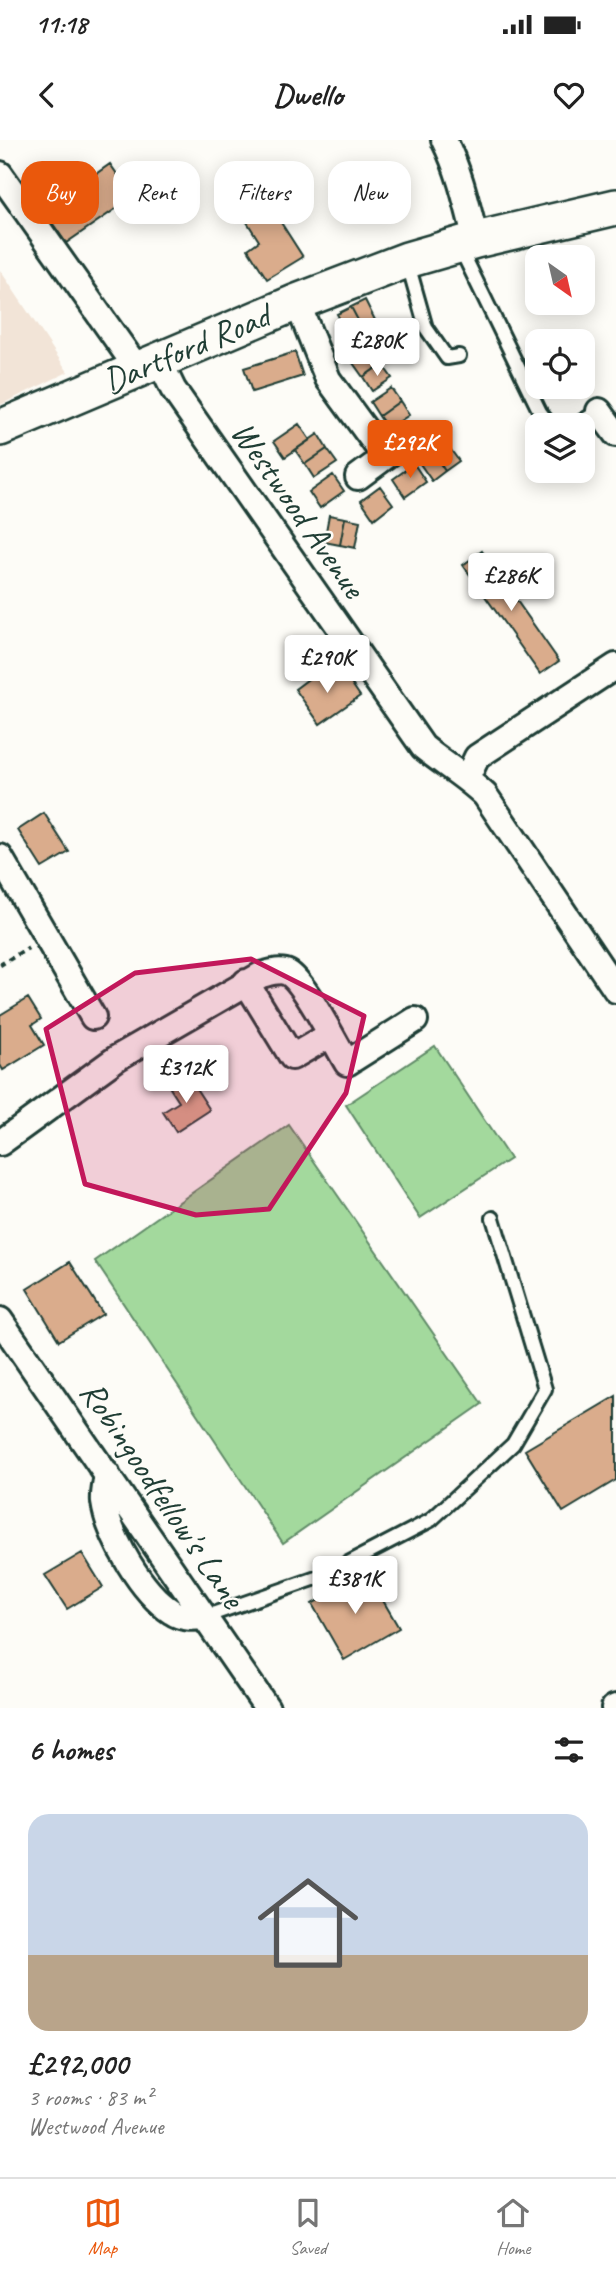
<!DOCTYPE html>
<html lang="en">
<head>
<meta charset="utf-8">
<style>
  :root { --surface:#fff; --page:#f6f6f6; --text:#222; --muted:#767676; --line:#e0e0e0; --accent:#ea580c }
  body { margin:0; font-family:Caveat,sans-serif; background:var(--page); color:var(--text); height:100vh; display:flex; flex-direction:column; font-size:26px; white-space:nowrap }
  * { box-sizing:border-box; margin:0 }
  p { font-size:23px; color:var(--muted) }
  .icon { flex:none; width:38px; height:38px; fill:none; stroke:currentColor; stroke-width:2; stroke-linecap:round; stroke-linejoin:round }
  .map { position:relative; height:1568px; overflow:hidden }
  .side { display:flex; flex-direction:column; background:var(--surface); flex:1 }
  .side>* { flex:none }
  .hud { position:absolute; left:21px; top:21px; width:574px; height:63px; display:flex; gap:14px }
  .needle { width:46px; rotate:146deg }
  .buttons { position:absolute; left:525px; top:105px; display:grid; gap:14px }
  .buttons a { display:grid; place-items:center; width:70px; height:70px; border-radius:14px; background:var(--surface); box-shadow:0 4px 18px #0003; font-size:35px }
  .price { position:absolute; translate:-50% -60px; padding:0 16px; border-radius:7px; background:#fff; color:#222; font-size:23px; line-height:46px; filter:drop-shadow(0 2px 4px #0008) }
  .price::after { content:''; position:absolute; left:50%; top:42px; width:21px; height:16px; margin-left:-10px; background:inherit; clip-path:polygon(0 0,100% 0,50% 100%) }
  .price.selected { background:var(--accent); color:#fff }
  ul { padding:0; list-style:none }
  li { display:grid; align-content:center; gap:14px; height:371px; padding:0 28px }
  li span { display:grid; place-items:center; height:217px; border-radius:21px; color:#555 }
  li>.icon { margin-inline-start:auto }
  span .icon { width:126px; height:126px; fill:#fffc; stroke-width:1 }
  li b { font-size:30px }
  h2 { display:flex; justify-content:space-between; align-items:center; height:84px; padding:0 28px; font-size:30px }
  .chip { padding:0 24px; border-radius:21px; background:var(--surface); box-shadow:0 4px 18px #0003; font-size:24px; line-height:63px }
  .chip.selected { background:var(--accent); color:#fff }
  .status { display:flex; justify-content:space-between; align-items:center; height:49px; padding:0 35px; background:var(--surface); direction:ltr }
  .status svg { height:19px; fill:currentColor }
  header { display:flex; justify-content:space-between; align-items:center; height:91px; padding:0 28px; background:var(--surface); font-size:32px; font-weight:800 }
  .tabs { display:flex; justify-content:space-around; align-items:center; height:98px; border-top:2px solid var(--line); background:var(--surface); font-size:19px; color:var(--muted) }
  .tabs a { display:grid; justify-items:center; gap:4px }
  .tabs .selected { color:var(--accent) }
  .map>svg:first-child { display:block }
</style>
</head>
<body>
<div class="status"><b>11:18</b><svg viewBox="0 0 49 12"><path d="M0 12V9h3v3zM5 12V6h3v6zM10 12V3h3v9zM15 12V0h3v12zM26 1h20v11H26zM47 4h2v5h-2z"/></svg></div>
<header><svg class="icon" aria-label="back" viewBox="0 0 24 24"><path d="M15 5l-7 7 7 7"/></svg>Dwello<svg class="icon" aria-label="heart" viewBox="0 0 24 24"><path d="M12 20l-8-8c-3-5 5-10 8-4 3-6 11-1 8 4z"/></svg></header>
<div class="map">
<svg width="616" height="1568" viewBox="0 0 616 1568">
  <rect width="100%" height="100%" fill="#fdfcf7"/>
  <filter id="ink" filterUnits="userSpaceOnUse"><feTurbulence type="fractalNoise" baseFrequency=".0143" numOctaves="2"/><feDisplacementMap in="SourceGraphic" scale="14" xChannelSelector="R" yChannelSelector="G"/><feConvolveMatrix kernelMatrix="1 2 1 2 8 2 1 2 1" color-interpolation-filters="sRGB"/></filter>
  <g filter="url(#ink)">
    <path fill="#f2e4d7" d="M0 130 68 232 0 265Z"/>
    <path fill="#a3d99d" stroke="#618b68" stroke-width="2" d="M435 906 510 1019 420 1078 346 965Z
      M289 985 482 1264 283 1403 95 1121Z"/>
    <path fill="#daac8c" stroke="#1f3d34" stroke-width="2" d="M65 24 80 45 110 24 133 57 66 103 29 49Z
      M271 67 303 117 267 139 248 109 259 101 247 82Z
      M365 160 375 180 361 186 351 167Z
      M351 167 361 186 347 193 337 174Z
      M373 210 382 224 363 237 353 223Z
      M295 212 303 236 252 252 244 228Z
      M382 224 392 238 372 251 363 237Z
      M391 248 400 261 379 276 370 262Z
      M400 261 409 275 388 289 379 276Z
      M299 284 310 300 285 317 274 301Z
      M318 294 327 309 305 324 295 310Z
      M445 302 459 321 445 331 432 311Z
      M327 309 337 323 314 338 305 324Z
      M432 311 445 331 432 341 418 321Z
      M414 324 426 342 405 357 393 339Z
      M333 335 344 351 320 368 309 352Z
      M380 346 393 364 374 379 361 360Z
      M329 375 345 378 340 405 324 402Z
      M345 378 360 381 355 408 340 405Z
      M482 411 559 521 540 534 463 425Z
      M319 531 327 543 343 531 360 556 320 584 295 549Z
      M44 673 69 712 42 728 18 690Z
      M28 858 41 879 32 885 44 905 3 930 0 925V875Z
      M188 936 210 970 176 992 163 972 179 962 170 948Z
      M70 1122 103 1174 59 1201 27 1149Z
      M616 1256V1340L563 1372 525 1310Z
      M82 1413 103 1447 67 1469 45 1435Z
      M367 1433 399 1488 344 1520 312 1464Z"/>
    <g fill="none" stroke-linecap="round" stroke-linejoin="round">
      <defs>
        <path id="lane" d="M463 104 465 118 540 272 550 285
          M408 124 426 188 447 218 459 216
          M576 285 599 271
          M204 1477 325 1435 431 1380 513 1304 545 1249 493 1078"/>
        <path id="street" d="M444 0C460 32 467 65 476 100
          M0 34 137 228
          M297 162 328 239 385 317
          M159 220 173 249 423 607C444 624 466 637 485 655L616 850
          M599 271 616 294
          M358 337 408 300
          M467 638 477 617 616 526
          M0 717 93 877
          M246 842 292 917 330 895
          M0 1003 117 918 261 835C269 833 280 829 288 833 304 841 336 905 347 923L415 880
          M0 1180 267 1568
          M107 1334C106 1343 103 1353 104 1362 109 1397 142 1453 172 1472 182 1479 193 1478 204 1477
          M614 1568 616 1567"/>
        <path id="secondary" d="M0 288 297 162 407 120 476 100 616 67"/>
      </defs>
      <use href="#lane" stroke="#1f3d34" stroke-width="18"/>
      <use href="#street" stroke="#1f3d34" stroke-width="30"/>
      <use href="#secondary" stroke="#1f3d34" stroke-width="40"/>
      <path stroke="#1f3d34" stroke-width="4.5" stroke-dasharray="5 5" stroke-linecap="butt" d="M0 825 28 808"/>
      <use href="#lane" stroke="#fdfcf7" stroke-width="12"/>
      <use href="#street" stroke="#fdfcf7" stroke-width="24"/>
      <use href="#secondary" stroke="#fdfcf7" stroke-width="35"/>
    </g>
  </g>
  <path fill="#c2185b" fill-opacity="0.2" stroke="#c2185b" stroke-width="5" stroke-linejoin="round" d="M251 819 364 876 346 953 269 1069 196 1075 85 1044 46 889 135 833Z"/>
  <g text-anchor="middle" stroke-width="5" stroke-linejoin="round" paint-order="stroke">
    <g font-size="35" fill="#1f3d34" stroke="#fdfcf7">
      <text transform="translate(186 208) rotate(-23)" y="12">Dartford Road</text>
      <text transform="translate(299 369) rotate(55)" y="12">Westwood Avenue</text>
      <text transform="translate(163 1354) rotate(56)" y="12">Robingoodfellow's Lane</text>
    </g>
  </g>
</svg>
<div class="buttons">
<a><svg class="needle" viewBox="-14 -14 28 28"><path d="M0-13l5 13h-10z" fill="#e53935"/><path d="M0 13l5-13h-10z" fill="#767676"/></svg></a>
<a><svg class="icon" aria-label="locate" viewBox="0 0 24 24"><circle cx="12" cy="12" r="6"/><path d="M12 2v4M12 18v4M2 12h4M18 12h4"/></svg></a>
<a><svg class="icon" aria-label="layers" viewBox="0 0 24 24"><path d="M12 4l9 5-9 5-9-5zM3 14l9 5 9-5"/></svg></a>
</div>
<b class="price" style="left:377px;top:238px">£280K</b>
<b class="price selected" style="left:410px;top:340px">£292K</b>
<b class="price" style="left:511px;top:473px">£286K</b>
<b class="price" style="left:327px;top:555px">£290K</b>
<b class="price" style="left:186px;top:965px">£312K</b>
<b class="price" style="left:355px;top:1476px">£381K</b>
<div class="hud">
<a class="chip selected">Buy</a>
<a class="chip">Rent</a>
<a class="chip">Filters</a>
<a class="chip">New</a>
</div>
</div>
<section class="side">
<h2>6 homes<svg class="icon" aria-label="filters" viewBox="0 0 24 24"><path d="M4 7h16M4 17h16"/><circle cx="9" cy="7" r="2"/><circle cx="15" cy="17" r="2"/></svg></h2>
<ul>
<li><span style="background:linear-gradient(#c9d6e8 65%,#b9a48a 0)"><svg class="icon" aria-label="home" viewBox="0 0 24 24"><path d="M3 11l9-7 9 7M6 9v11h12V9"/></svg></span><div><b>£292,000</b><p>3 rooms · 83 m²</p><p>Westwood Avenue</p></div></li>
</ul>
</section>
<nav class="tabs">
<a class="selected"><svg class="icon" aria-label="map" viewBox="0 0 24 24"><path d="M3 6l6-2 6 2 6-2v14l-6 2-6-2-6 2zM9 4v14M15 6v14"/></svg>Map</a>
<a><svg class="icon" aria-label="saved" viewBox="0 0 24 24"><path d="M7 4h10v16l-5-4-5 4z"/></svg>Saved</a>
<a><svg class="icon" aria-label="home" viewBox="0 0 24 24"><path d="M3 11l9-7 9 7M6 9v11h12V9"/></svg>Home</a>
</nav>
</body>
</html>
